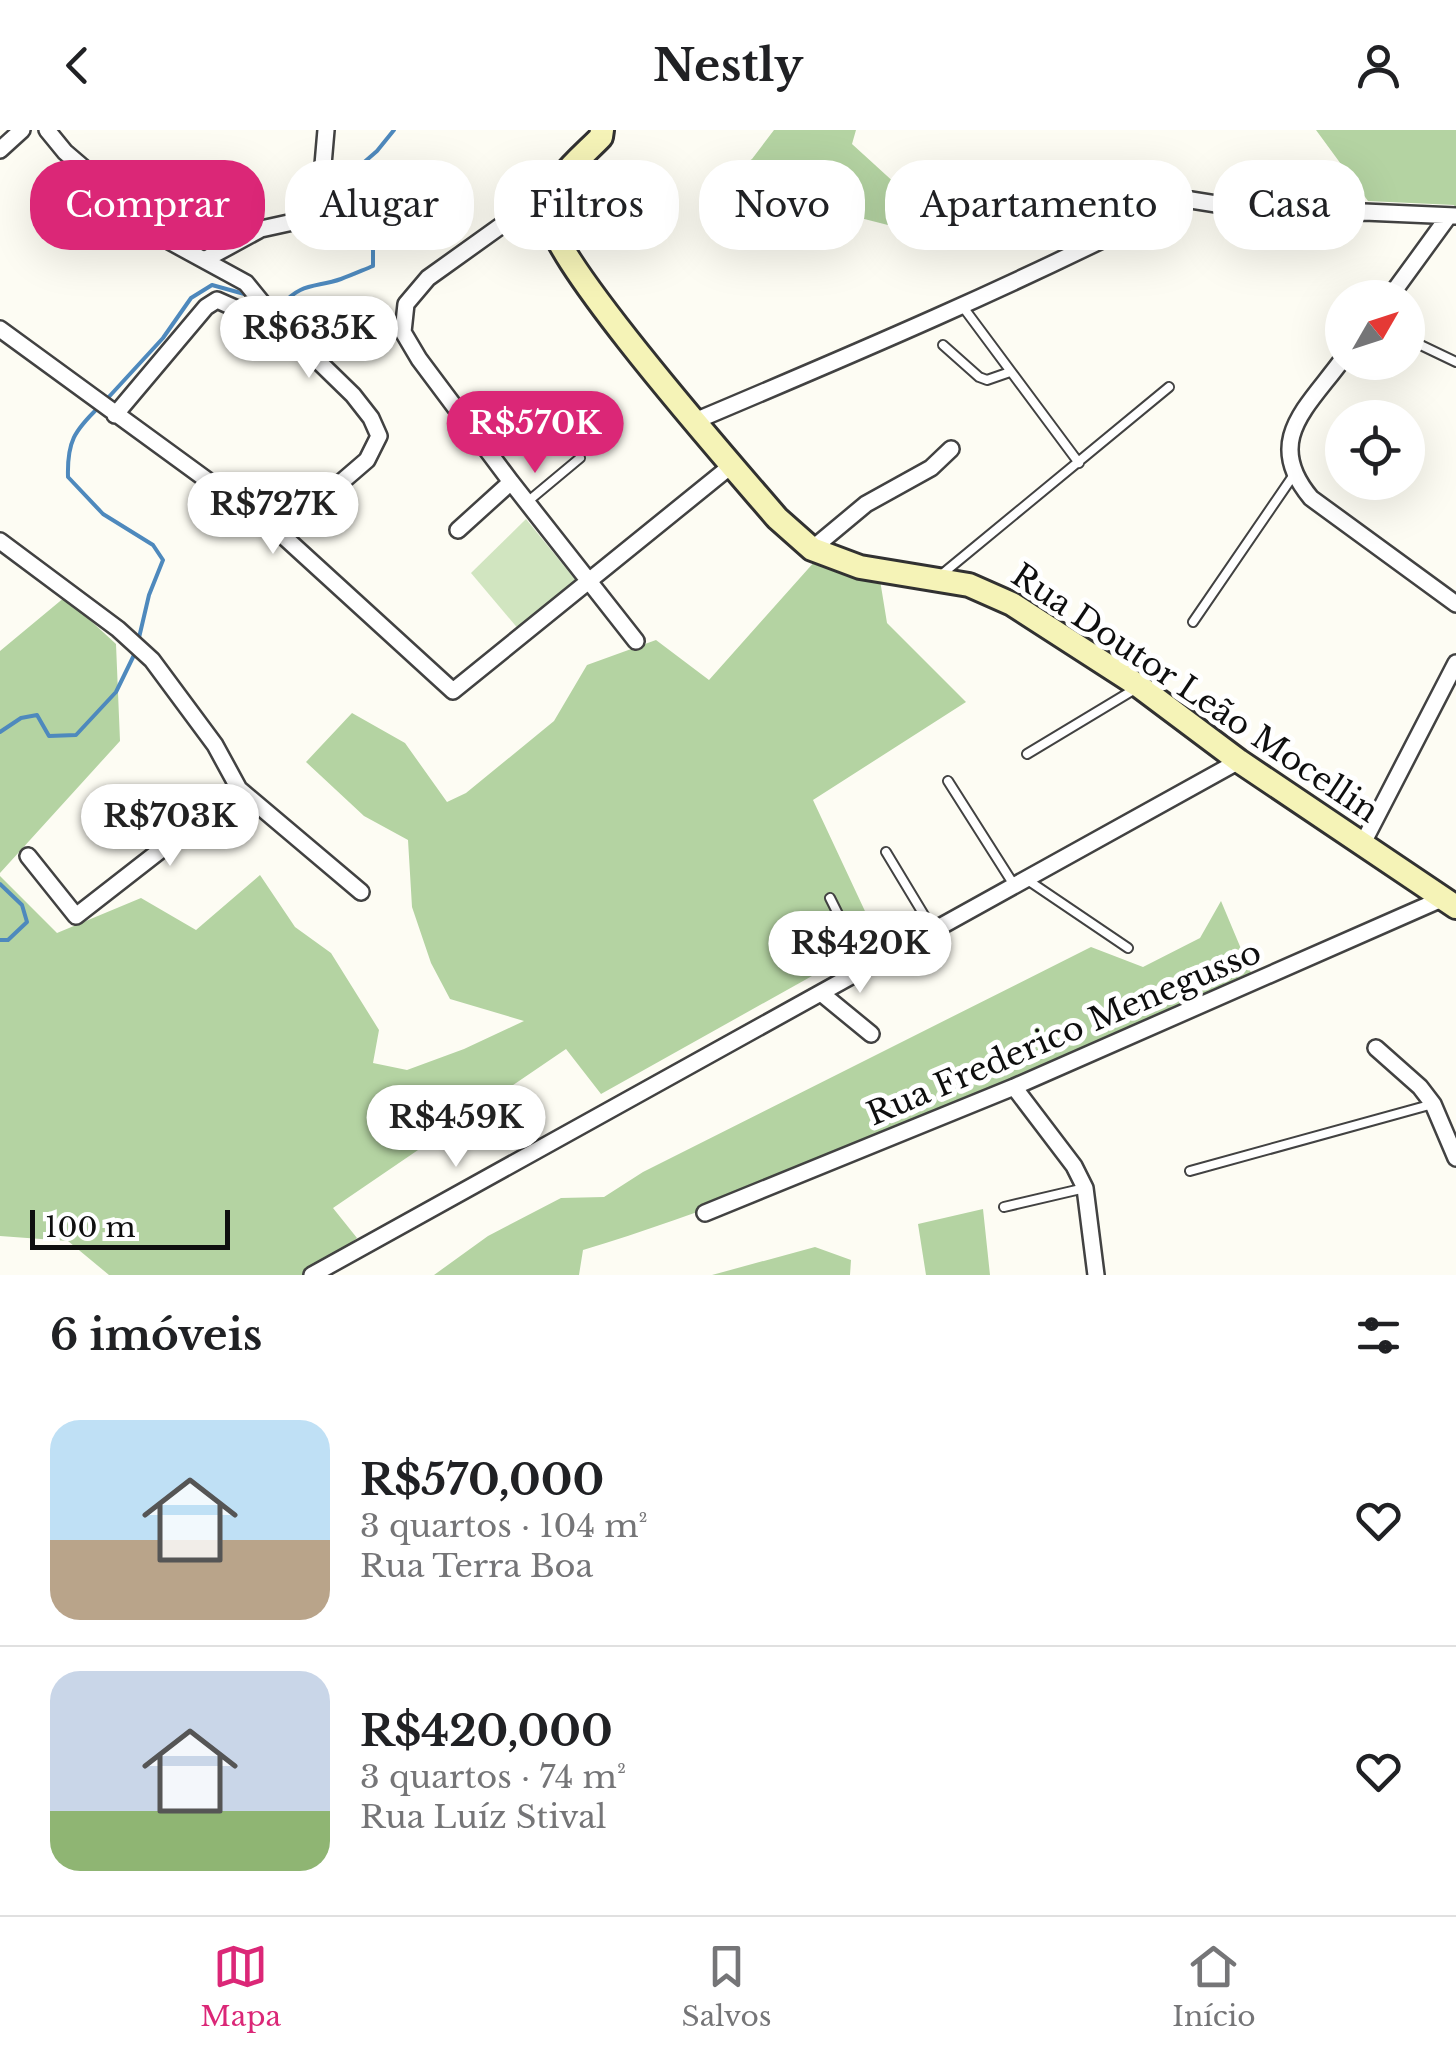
<!DOCTYPE html>
<html lang="pt">
<head>
<meta charset="utf-8">
<style>
  :root { --surface:#fff; --page:#f6f6f6; --text:#202124; --muted:#757577; --line:#e0e0e0; --accent:#db2777 }
  body { margin:0; font-family:"Libre Baskerville",serif; background:var(--page); color:var(--text); height:100vh; display:flex; flex-direction:column; font-size:38px; white-space:nowrap }
  * { box-sizing:border-box; margin:0 }
  p { font-size:32px; color:var(--muted) }
  .icon { flex:none; width:55px; height:55px; fill:none; stroke:currentColor; stroke-width:2; stroke-linecap:round; stroke-linejoin:round }
  .map { position:relative; height:1145px; overflow:hidden }
  .drawer { display:flex; flex-direction:column; background:var(--surface); flex:1 }
  .drawer>* { flex:none }
  .guide { position:absolute; left:30px; top:30px; width:1398px; height:90px; display:flex; gap:20px }
  .needle { width:65px; rotate:51deg }
  .tools { position:absolute; left:1325px; top:150px; display:grid; gap:20px }
  .tools a { display:grid; place-items:center; width:100px; height:100px; border-radius:50%; background:var(--surface); box-shadow:0 10px 40px #0002; font-size:50px }
  .scale { position:absolute; left:30px; bottom:25px; width:200px; box-sizing:border-box; padding-left:10px; border:5px solid #0f0f0f; border-top:0; font-size:28px; line-height:35px; white-space:nowrap; color:#0f0f0f; -webkit-text-stroke:8px #fff; paint-order:stroke }
  .price { position:absolute; translate:-50% -85px; padding:0 22px; border-radius:35px; background:#fff; color:#222; font-size:32px; line-height:65px; filter:drop-shadow(0 2px 5px #0008) }
  .price::after { content:''; position:absolute; left:50%; top:60px; width:30px; height:22px; margin-left:-15px; background:inherit; clip-path:polygon(0 0,100% 0,50% 100%) }
  .price.on { background:var(--accent); color:#fff }
  ul { padding:0; list-style:none }
  li { display:flex; align-items:center; gap:30px; height:250px; padding:0 50px }
  li+li { border-top:2px solid var(--line) }
  li span { display:grid; place-items:center; flex:none; width:280px; height:200px; border-radius:30px; color:#555 }
  li>.icon { margin-inline-start:auto }
  span .icon { width:120px; height:120px; fill:#fffc; stroke-width:1 }
  li b { font-size:42px }
  h2 { display:flex; justify-content:space-between; align-items:center; height:120px; padding:0 50px; font-size:42px }
  .tag { padding:0 35px; border-radius:40px; background:var(--surface); box-shadow:0 10px 40px #0002; font-size:35px; line-height:90px }
  .tag.on { background:var(--accent); color:#fff }
  header { display:flex; justify-content:space-between; align-items:center; height:130px; padding:0 50px; background:var(--surface); font-size:45px; font-weight:700 }
  .tabs { display:flex; justify-content:space-around; align-items:center; height:140px; border-top:2px solid var(--line); background:var(--surface); font-size:28px; color:var(--muted) }
  .tabs a { display:grid; justify-items:center; gap:5px }
  .tabs .on { color:var(--accent) }
  .map>svg:first-child { display:block }
</style>
</head>
<body>
<header><svg class="icon" aria-label="back" viewBox="0 0 24 24"><path d="M15 5l-7 7 7 7"/></svg>Nestly<svg class="icon" aria-label="person" viewBox="0 0 24 24"><circle cx="12" cy="8" r="4"/><path d="M4 21q1-7 8-7t8 7"/></svg></header>
<div class="map">
<svg width="1456" height="1145" viewBox="0 0 1456 1145">
  <rect width="100%" height="100%" fill="#fdfcf3"/>
  <path fill="#d1e5c0" d="M526 389 578 453 520 501 471 443Z"/>
  <path fill="#b4d3a2" d="M774 0H856L852 14 920 76 931 106 782 68 740 86 722 49 752 29Z
    M1316 0H1456V79L1454 75 1368 71Z
    M816 430 880 450 887 493 966 572 813 670 878 809 601 964 566 919 333 1078 357 1108 310 1145H109L68 1111 0 1106V746L57 803 141 768 196 800 260 745 295 797 331 823 379 900 373 933 407 940 464 919 524 891 450 869 431 833 412 777 408 710 364 686 306 632 352 583 405 613 447 672 466 663 554 591 587 535 656 510 709 550Z
    M65 467 116 514 120 611 0 743V521Z
    M1221 771 1252 845C1033 941 812 1050 583 1120L579 1145H434L488 1106 561 1068 604 1067 643 1042 1091 817 1143 837 1200 808Z
    M983 1079 990 1145H926L918 1094Z
    M815 1117 851 1130 850 1145H712Z"/>
  <g fill="none" stroke-linecap="round" stroke-linejoin="round">
    <path stroke="#4e89bd" stroke-width="4" d="M271 173 281 176C301 152 315 158 341 149 352 145 363 140 373 136V119L343 103 354 41 377 21 394 0
      M106 270 163 208 191 168 212 155 248 165
      M99 277C74 301 67 312 68 347L103 384 153 415 163 430 149 465 138 512
      M0 602 21 588 37 585 49 606 76 605 116 562 136 521
      M0 754 22 775 27 792 8 810H0"/>
    <defs>
      <path id="lane" d="M963 177 1079 333
        M1408 209 1456 232
        M943 215 979 247 987 250 1010 242
        M526 373 580 328
        M941 445 1169 257
        M1193 492 1293 346
        M1027 624 1135 559
        M948 651 1014 755
        M886 722 933 800
        M1026 749 1128 818
        M830 768 865 838
        M1190 1041 1433 974
        M1004 1077 1085 1058"/>
      <path id="street" d="M47 0 65 22 169 111 246 153 277 191 353 265 371 288 379 306 367 330 281 404
        M0 20 22 0
        M555 57 428 148 406 174 403 202 419 229 511 352 636 511
        M515 86 532 89 554 107
        M204 130 261 99 293 92 313 79 321 58 326 0
        M1389 168 1448 87
        M0 199 281 404 453 561 732 335
        M1342 230C1307 278 1263 311 1311 368L1456 474
        M115 285 206 177 217 170 260 189 277 191
        M695 291C856 223 1016 155 1172 75L1191 70 1286 85 1364 82 1456 86
        M458 400 511 352
        M0 411 118 499 152 530 215 615 239 659 361 762
        M812 419 866 374 931 338 951 319
        M1363 713 1456 533
        M28 726 76 786 239 659
        M821 863 871 904
        M1376 918 1420 957 1433 974 1456 1028
        M1014 957 1074 1036 1085 1058 1096 1145
        M705 1083 1014 957 1444 768
        M312 1145 1239 631"/>
      <path id="secondary" d="M602 0 601 7C582 27 549 51 548 81 546 126 738 342 777 388L812 419 860 437 969 455 1012 474 1139 556 1239 631 1456 777"/>
    </defs>
    <use href="#lane" stroke="#424242" stroke-width="12"/>
    <use href="#street" stroke="#424242" stroke-width="20"/>
    <use href="#secondary" stroke="#313131" stroke-width="28"/>
    <use href="#lane" stroke="#fff" stroke-width="8"/>
    <use href="#street" stroke="#fff" stroke-width="15"/>
    <use href="#secondary" stroke="#f5f3b7" stroke-width="22"/>
  </g>
  <g text-anchor="middle" stroke-width="10" stroke-linejoin="round" paint-order="stroke">
    <g font-size="32" fill="#0f0f0f" stroke="#fff">
      <text transform="translate(1195 563) rotate(34)" y="11">Rua Doutor Leão Mocellin</text>
      <text transform="translate(1064 903) rotate(-23)" y="11">Rua Frederico Menegusso</text>
    </g>
  </g>
</svg>
<div class="tools">
<a><svg class="needle" viewBox="-14 -14 28 28"><path d="M0-13l5 13h-10z" fill="#e53935"/><path d="M0 13l5-13h-10z" fill="#757577"/></svg></a>
<a><svg class="icon" aria-label="locate" viewBox="0 0 24 24"><circle cx="12" cy="12" r="6"/><path d="M12 2v4M12 18v4M2 12h4M18 12h4"/></svg></a>
</div>
<div class="scale">100 m</div>
<b class="price" style="left:309px;top:251px">R$635K</b>
<b class="price on" style="left:535px;top:346px">R$570K</b>
<b class="price" style="left:273px;top:427px">R$727K</b>
<b class="price" style="left:170px;top:739px">R$703K</b>
<b class="price" style="left:860px;top:866px">R$420K</b>
<b class="price" style="left:456px;top:1040px">R$459K</b>
<div class="guide">
<a class="tag on">Comprar</a>
<a class="tag">Alugar</a>
<a class="tag">Filtros</a>
<a class="tag">Novo</a>
<a class="tag">Apartamento</a>
<a class="tag">Casa</a>
</div>
</div>
<section class="drawer">
<h2>6 imóveis<svg class="icon" aria-label="filters" viewBox="0 0 24 24"><path d="M4 7h16M4 17h16"/><circle cx="9" cy="7" r="2"/><circle cx="15" cy="17" r="2"/></svg></h2>
<ul>
<li><span style="background:linear-gradient(#bfe0f5 60%,#b9a48a 0)"><svg class="icon" aria-label="home" viewBox="0 0 24 24"><path d="M3 11l9-7 9 7M6 9v11h12V9"/></svg></span><div><b>R$570,000</b><p>3 quartos · 104 m²</p><p>Rua Terra Boa</p></div><svg class="icon" aria-label="heart" viewBox="0 0 24 24"><path d="M12 20l-8-8c-3-5 5-10 8-4 3-6 11-1 8 4z"/></svg></li>
<li><span style="background:linear-gradient(#c9d6e8 70%,#8fb573 0)"><svg class="icon" aria-label="home" viewBox="0 0 24 24"><path d="M3 11l9-7 9 7M6 9v11h12V9"/></svg></span><div><b>R$420,000</b><p>3 quartos · 74 m²</p><p>Rua Luíz Stival</p></div><svg class="icon" aria-label="heart" viewBox="0 0 24 24"><path d="M12 20l-8-8c-3-5 5-10 8-4 3-6 11-1 8 4z"/></svg></li>
</ul>
</section>
<nav class="tabs">
<a class="on"><svg class="icon" aria-label="map" viewBox="0 0 24 24"><path d="M3 6l6-2 6 2 6-2v14l-6 2-6-2-6 2zM9 4v14M15 6v14"/></svg>Mapa</a>
<a><svg class="icon" aria-label="saved" viewBox="0 0 24 24"><path d="M7 4h10v16l-5-4-5 4z"/></svg>Salvos</a>
<a><svg class="icon" aria-label="home" viewBox="0 0 24 24"><path d="M3 11l9-7 9 7M6 9v11h12V9"/></svg>Início</a>
</nav>
</body>
</html>
